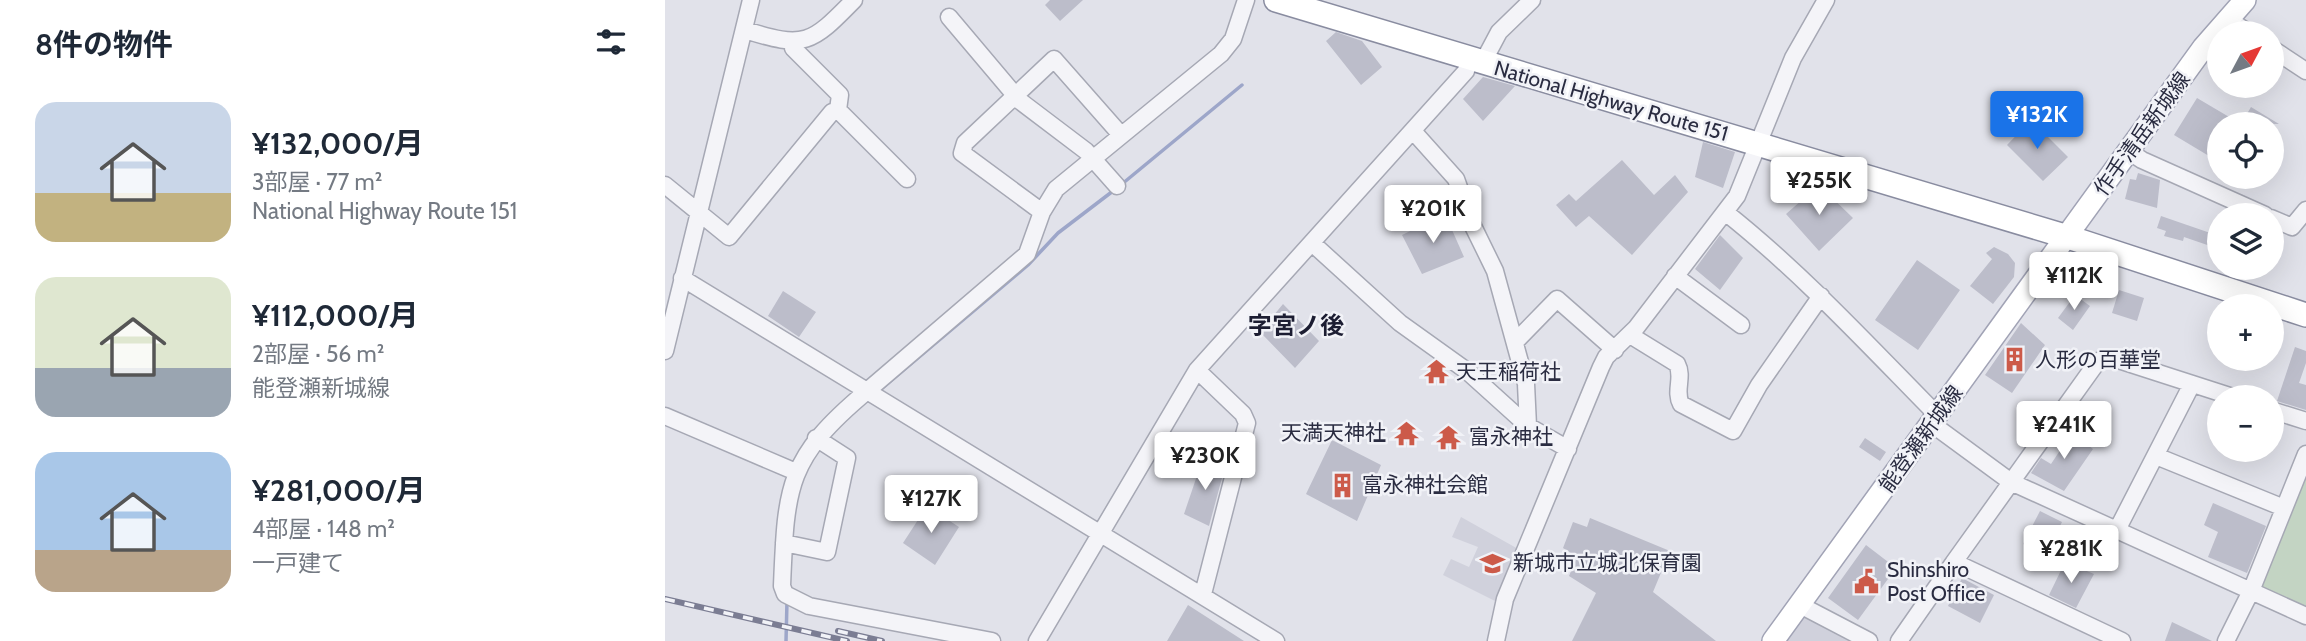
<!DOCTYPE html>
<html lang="ja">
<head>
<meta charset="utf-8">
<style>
  :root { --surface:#fff; --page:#f6f6f7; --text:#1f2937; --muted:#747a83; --accent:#1a73e8 }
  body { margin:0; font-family:Cabin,"Noto Sans JP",sans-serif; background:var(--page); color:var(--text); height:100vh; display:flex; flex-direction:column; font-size:26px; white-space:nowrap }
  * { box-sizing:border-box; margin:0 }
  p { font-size:23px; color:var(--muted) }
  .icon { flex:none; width:38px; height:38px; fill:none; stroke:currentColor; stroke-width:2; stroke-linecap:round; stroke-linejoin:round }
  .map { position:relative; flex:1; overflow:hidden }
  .side { display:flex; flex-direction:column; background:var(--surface); width:665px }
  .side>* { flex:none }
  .needle { width:46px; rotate:49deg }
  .buttons { position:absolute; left:1542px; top:21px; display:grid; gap:14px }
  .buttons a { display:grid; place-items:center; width:77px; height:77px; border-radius:50%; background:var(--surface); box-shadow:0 7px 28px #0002; font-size:35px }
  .price { position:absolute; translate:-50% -60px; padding:0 16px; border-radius:7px; background:#fff; color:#222; font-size:23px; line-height:46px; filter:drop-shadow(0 2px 4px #0008) }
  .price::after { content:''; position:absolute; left:50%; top:42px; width:21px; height:16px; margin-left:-10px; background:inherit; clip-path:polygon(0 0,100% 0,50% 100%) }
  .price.current { background:var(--accent); color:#fff }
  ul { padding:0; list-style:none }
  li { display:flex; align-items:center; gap:21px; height:175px; padding:0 35px }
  li span { display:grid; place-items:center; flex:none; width:196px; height:140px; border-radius:21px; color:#555 }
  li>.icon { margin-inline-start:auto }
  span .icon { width:84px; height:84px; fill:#fffc; stroke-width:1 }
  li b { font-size:30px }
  h2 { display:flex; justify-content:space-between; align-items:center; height:84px; padding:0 35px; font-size:30px }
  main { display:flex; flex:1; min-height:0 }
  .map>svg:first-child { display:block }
</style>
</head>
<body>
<main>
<section class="side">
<h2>8件の物件<svg class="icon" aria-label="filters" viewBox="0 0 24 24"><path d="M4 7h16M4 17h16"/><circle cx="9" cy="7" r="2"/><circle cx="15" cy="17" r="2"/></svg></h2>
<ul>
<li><span style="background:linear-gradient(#c9d6e8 65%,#c2b280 0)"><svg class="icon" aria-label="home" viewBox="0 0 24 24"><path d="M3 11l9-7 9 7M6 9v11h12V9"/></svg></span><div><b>¥132,000/月</b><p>3部屋 · 77 m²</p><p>National Highway Route 151</p></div></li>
<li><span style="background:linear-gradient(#dfe7d0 65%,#9aa5b1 0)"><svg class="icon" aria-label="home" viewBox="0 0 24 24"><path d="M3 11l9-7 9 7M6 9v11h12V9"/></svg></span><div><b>¥112,000/月</b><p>2部屋 · 56 m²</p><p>能登瀬新城線</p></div></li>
<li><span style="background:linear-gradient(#a9c7e8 70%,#b9a48a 0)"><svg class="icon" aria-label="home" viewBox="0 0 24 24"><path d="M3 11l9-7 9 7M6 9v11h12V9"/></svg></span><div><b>¥281,000/月</b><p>4部屋 · 148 m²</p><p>一戸建て</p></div></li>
</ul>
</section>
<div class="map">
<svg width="1641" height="641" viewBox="0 0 1641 641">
  <rect width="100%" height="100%" fill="#e1e2ea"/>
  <path fill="#d0d1dc" d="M796 517 855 550 834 603 778 575 786 559 804 567 813 547 787 537Z
    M1139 614 1195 641H1118Z"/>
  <path fill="#c3d4c3" d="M1641 474V612L1598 592 1594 583Z"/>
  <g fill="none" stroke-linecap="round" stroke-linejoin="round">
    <path stroke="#9da6c9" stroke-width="3.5" d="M457 184 577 85
      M215 390 363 265 393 233 448 191
      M121 641 122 601"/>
  </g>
  <path fill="#bcbdca" d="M385 0H418L395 21 380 5Z
    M671 32 697 41 717 67 696 85 661 41Z
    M818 77 850 86 818 121 798 99Z
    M1532 98 1576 124 1586 107 1614 124H1554V162L1509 135Z
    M1366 120 1403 157 1378 181 1342 145Z
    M1038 142 1070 152 1058 188 1030 177Z
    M957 160 989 195 1010 175 1023 192 967 255 924 216 911 227 891 205 904 194 911 201Z
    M1473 173 1495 180 1492 208 1460 199 1465 179 1471 180Z
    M1154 185 1188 218 1154 251 1121 214Z
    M780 214 799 257 757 274 737 235Z
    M1496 216 1554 236V249L1519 237 1518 241 1499 236 1501 231 1492 228Z
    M1055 235 1078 258 1055 290 1030 269Z
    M1329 247 1343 254 1350 263 1349 277 1328 304 1305 286 1327 259 1321 253Z
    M1252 260 1295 290 1253 350 1210 320Z
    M1454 290 1479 298 1472 321 1447 313Z
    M118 291 151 312 134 337 103 316Z
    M1410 295 1425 306 1408 330 1393 318Z
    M618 304 654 341 630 368 595 332Z
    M1356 323 1380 345 1347 393 1320 375Z
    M1630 347 1641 351V363L1634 383 1641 385V410L1612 401Z
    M1399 427 1428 449 1399 491 1366 473 1376 458 1386 464 1396 449 1388 442Z
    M1200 438 1221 452 1215 461 1194 447Z
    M667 440 716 465 692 521 641 494Z
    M538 458 560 467 544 526 519 514Z
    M1548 503 1601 526 1582 573 1543 557 1553 532 1539 525Z
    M262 506 294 527 270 565 238 543Z
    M1375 511 1397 522 1380 556 1358 544Z
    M925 518 1005 551 988 592 1051 641H907L931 593 904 576 912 557 898 548 908 522 922 527Z
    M1201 545 1231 568 1193 620 1163 598Z
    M1400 562 1429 574 1411 608 1384 595Z
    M1297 578 1329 595 1315 623 1283 606Z
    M523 605 579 641H502Z
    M1507 622 1547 641H1500Z"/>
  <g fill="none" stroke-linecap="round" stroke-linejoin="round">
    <defs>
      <path id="minor" d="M581 0 568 39 556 54 391 189 377 212 362 254 202 391 611 641
        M284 17 355 101 421 151 452 186
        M1562 18 1584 33
        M80 30C140 49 146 44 189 0
        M127 43 128 48 175 95 173 110 242 179
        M1606 48 1641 71
        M817 64 834 32 867 0
        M748 131 791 179 807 224 830 271 861 384 863 426 903 449
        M1465 152 1477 160 1600 215
        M0 185 64 237 167 112 173 110
        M377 212 297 153 300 143 389 59 456 135
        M1060 212C1137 273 1204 346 1273 416
        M1606 218 1627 227 1641 210
        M647 243 735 323 802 371 863 426
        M1010 276 1076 325
        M17 278 202 391C122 458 121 485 117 586L120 594 144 606 327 641
        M965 335 1012 364C1019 377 1009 391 1016 404L1068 431 1094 385 1156 296
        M851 341 892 299 950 350
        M0 351 86 0
        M532 370 578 414 582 423 538 594
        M1606 410 1641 421
        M0 416 131 472
        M1267 424 1346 482 1641 616
        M1491 456 1619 508
        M1452 530 1527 384
        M119 543 162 552 182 458 151 438
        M1135 605 1204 641
        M372 641 532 370 801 71 804 60
        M831 641 840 599 936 367 941 357 971 328 1072 196 1128 58 1161 0
        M1234 641 1289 562
        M1457 641 1289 562 1433 361 1447 358 1568 397
        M1561 641 1586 591 1641 454"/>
      <path id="major" d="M1108 641 1538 48 1580 0"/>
      <path id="highway" d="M611 0 1403 237 1641 315"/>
    </defs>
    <use href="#minor" stroke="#a6a8b4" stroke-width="19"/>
    <use href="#major" stroke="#a1a3b5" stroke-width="24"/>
    <use href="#highway" stroke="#898ca0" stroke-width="26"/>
    <use href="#minor" stroke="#f4f4f8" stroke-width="16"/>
    <use href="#major" stroke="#fff" stroke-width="21"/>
    <use href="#highway" stroke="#fff" stroke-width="23"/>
    <defs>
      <path id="rail" d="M0 599 182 641
        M173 631 217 641"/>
    </defs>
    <use href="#rail" stroke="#7b7d93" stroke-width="6"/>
    <use href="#rail" stroke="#f1f2f7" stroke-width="3.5" stroke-dasharray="10" stroke-linecap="butt"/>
  </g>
  <defs>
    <symbol id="building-bare" viewBox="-9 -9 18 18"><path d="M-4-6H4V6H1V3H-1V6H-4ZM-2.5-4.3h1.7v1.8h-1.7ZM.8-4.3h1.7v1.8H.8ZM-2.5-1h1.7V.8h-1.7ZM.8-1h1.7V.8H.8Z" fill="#cc5a49" stroke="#f1f2f7" stroke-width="2.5" paint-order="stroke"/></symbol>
    <symbol id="temple-bare" viewBox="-9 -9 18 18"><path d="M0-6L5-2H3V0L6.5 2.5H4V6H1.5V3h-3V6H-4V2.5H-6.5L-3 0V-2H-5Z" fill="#cc5a49" stroke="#f1f2f7" stroke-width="2.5" paint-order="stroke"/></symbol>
    <symbol id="school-bare" viewBox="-9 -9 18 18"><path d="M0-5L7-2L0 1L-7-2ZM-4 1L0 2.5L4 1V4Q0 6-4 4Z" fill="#cc5a49" stroke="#f1f2f7" stroke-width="2.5" paint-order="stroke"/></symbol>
    <symbol id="civic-bare" viewBox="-9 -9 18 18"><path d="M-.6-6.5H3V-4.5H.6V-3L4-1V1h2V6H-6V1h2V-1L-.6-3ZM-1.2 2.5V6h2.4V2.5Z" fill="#cc5a49" stroke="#f1f2f7" stroke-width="2.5" paint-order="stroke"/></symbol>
  </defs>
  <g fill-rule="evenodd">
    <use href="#building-bare" x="1332" y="342" width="35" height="35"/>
    <use href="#temple-bare" x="754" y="354" width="35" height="35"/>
    <use href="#temple-bare" x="724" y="416" width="35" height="35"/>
    <use href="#temple-bare" x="766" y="420" width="35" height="35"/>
    <use href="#building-bare" x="660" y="468" width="35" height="35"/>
    <use href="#school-bare" x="810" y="546" width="35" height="35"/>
    <use href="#civic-bare" x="1184" y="564" width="35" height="35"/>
  </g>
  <g text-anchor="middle" stroke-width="5" stroke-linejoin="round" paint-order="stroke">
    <g font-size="21" fill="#2a2c41" stroke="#f1f2f7">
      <text transform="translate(946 101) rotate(16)" y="7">National Highway Route 151</text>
      <text transform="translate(1477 134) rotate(-54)" y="7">作手清岳新城線</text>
      <text transform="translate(1256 439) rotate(-54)" y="7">能登瀬新城線</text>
    </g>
    <g font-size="21" fill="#2a2c41" stroke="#f1f2f7" text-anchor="start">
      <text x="1370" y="367">人形の百華堂</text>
      <text x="791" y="379">天王稲荷社</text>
      <text x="721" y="440" text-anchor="end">天満天神社</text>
      <text x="804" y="444">富永神社</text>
      <text x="697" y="492">富永神社会館</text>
      <text x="848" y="570">新城市立城北保育園</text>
      <text x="1222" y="577">Shinshiro<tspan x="1222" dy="24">Post Office</tspan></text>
    </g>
    <g font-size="24" font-weight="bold" fill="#1c1d32" stroke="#f1f2f7">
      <text x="631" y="334">字宮ノ後</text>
    </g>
  </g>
</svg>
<div class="buttons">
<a><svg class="needle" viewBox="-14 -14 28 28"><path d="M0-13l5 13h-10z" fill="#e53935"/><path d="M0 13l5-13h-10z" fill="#747a83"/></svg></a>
<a><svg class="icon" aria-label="locate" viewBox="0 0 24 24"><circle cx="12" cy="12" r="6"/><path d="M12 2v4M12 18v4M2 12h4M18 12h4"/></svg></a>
<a><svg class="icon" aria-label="layers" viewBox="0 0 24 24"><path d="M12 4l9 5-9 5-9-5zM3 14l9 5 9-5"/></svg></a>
<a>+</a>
<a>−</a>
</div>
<b class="price current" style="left:1372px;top:151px">¥132K</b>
<b class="price" style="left:1154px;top:217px">¥255K</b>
<b class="price" style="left:768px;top:245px">¥201K</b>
<b class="price" style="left:1409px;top:312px">¥112K</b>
<b class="price" style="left:1399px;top:461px">¥241K</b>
<b class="price" style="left:540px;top:492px">¥230K</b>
<b class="price" style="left:266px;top:535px">¥127K</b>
<b class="price" style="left:1406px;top:585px">¥281K</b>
</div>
</main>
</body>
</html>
